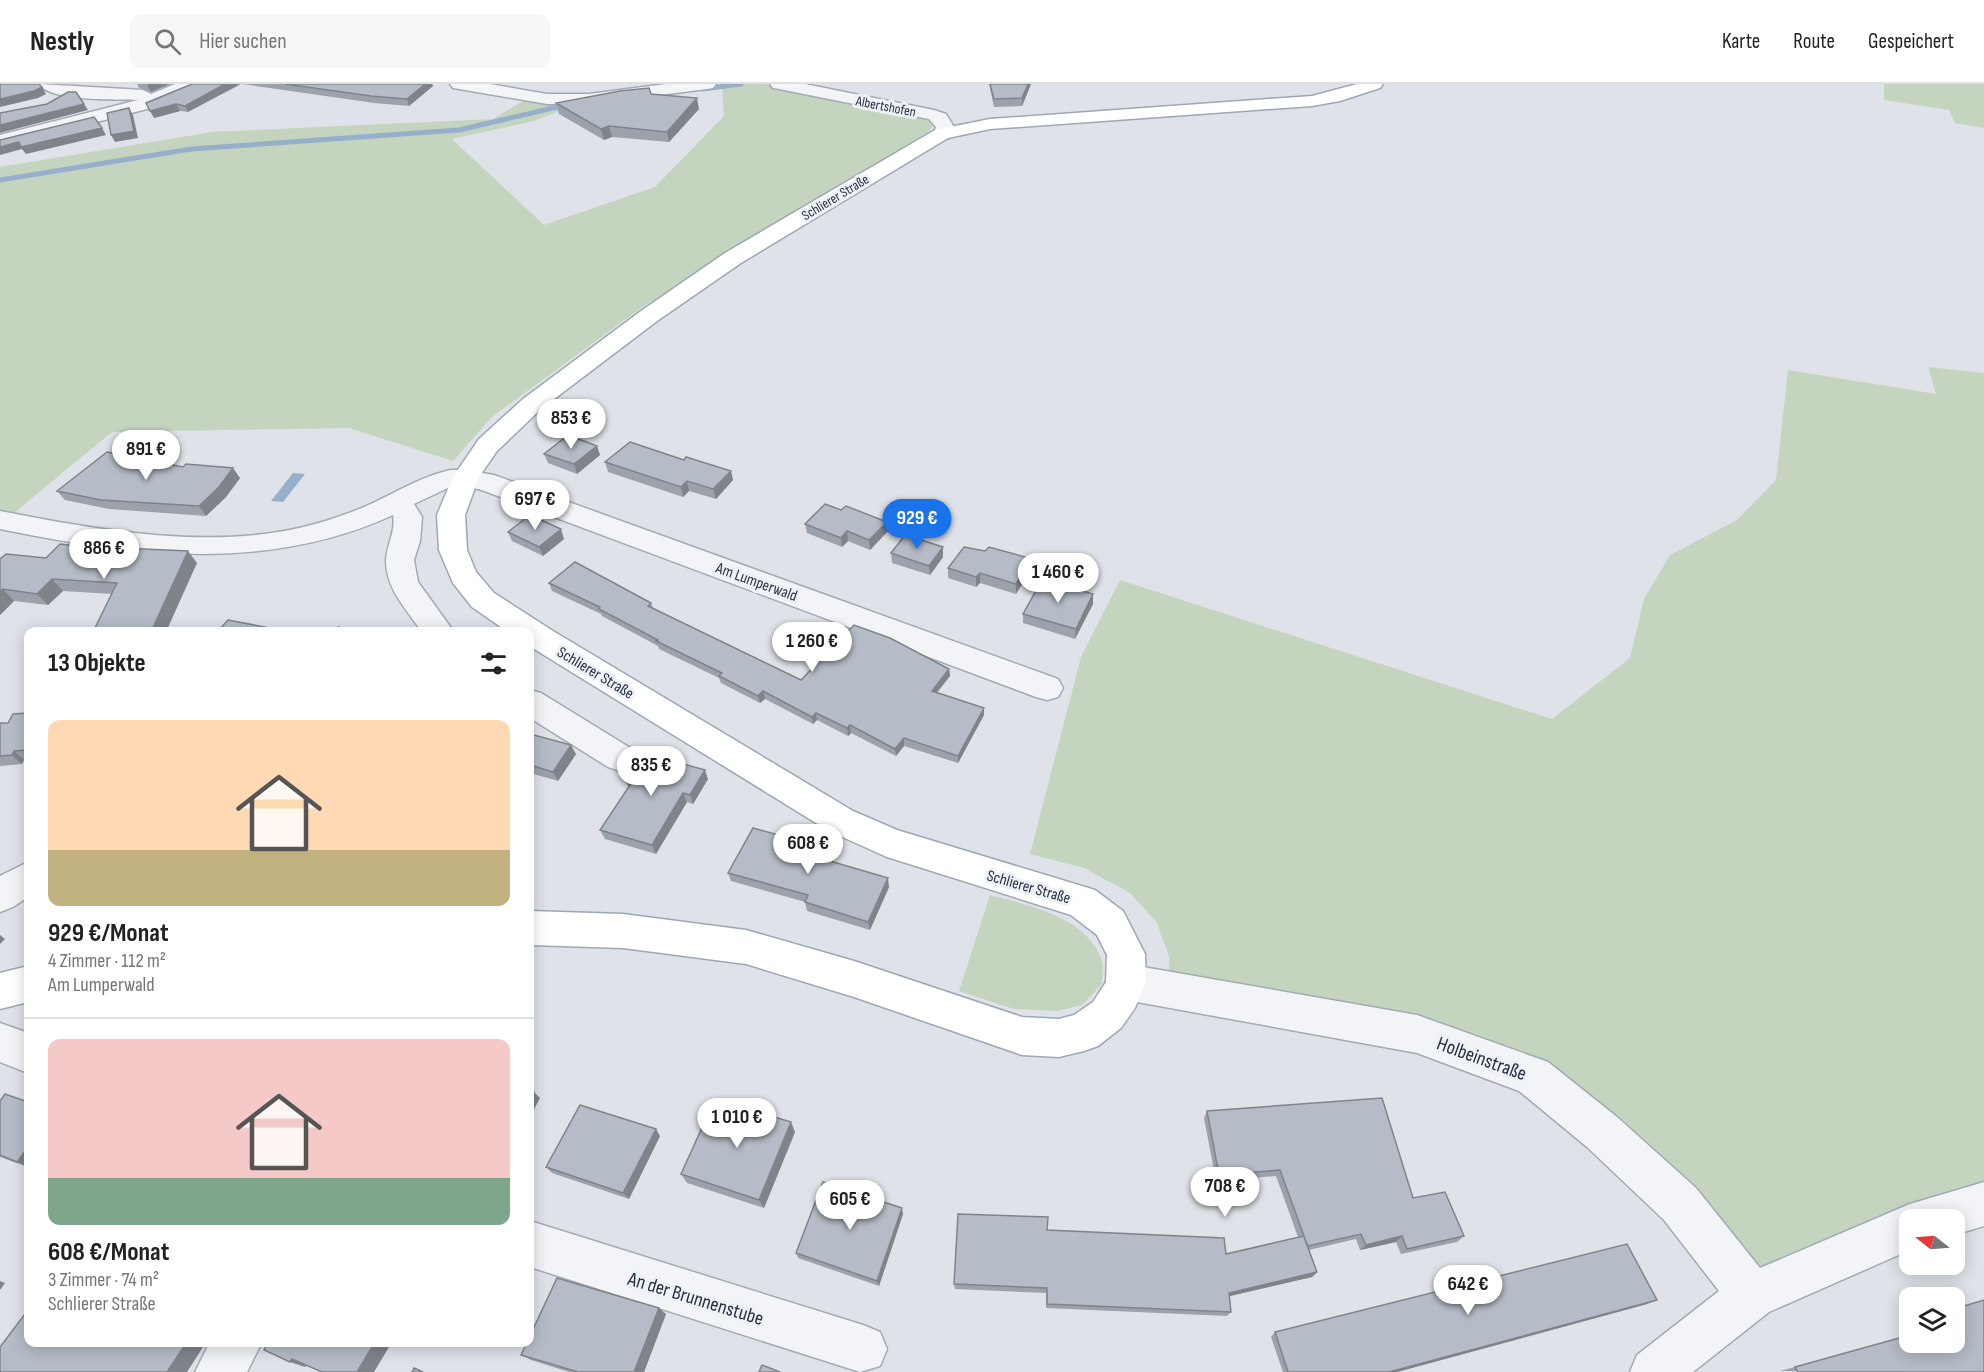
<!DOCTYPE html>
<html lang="de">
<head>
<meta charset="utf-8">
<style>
  :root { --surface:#fff; --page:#f6f6f6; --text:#222; --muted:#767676; --line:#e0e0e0; --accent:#1a73e8 }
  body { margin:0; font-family:"Sofia Sans Condensed",sans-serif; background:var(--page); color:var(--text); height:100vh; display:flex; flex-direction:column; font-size:22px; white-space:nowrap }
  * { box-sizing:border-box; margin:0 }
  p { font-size:20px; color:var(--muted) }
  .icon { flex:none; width:33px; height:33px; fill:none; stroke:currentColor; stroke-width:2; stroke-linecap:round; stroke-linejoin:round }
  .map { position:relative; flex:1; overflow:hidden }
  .sheet { position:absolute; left:24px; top:543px; width:510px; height:720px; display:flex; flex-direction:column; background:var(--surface); border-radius:12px; box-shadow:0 3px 15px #0003 }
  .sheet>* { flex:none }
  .needle { width:39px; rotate:287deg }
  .buttons { position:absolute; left:1899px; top:1125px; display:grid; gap:12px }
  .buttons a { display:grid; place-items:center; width:66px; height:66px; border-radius:12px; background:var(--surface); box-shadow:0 3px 15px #0003; font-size:30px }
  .price { position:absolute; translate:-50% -51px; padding:0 14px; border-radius:21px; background:#fff; color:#222; font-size:20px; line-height:39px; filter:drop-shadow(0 2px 3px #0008) }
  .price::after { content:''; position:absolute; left:50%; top:36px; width:18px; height:14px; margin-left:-9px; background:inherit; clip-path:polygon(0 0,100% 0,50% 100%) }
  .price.on { background:var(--accent); color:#fff }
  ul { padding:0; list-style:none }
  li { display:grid; align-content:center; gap:12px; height:318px; padding:0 24px }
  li+li { border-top:2px solid var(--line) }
  li span { display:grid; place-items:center; height:186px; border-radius:12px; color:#555 }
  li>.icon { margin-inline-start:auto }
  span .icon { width:108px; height:108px; fill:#fffc; stroke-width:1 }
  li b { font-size:26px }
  h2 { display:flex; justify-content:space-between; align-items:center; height:72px; padding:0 24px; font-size:26px }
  header { display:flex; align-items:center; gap:36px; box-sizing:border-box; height:84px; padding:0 30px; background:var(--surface); border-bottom:2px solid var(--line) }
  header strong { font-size:28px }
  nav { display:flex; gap:33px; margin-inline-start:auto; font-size:21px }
  .search { width:420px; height:54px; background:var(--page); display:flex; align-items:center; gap:15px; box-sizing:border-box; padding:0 21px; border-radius:12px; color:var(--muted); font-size:22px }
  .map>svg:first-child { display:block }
</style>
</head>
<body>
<header>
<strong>Nestly</strong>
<div class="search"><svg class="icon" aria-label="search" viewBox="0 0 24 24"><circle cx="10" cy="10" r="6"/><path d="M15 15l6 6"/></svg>Hier suchen</div>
<nav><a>Karte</a><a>Route</a><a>Gespeichert</a></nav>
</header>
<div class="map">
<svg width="1984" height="1288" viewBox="0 0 1984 1288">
  <rect width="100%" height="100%" fill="#dfe3e9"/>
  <path fill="#c4d4bf" d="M722 0H765L923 32 934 40 928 48 641 224 492 333 453 377 349 344 112 348 20 424 0 445V83L212 48 493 35 528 14 582 18 534 37 452 55 544 141 655 103 724 32Z
    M1884 0H1984V44L1955 39 1949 26 1884 16Z
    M1928 283 1984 289V1120L1910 1136 1752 1211 1533 992 1169 905V872L1157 839 1130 809 1084 784 1030 770 1081 573 1120 496 1552 635 1630 574 1644 515 1670 471 1737 436 1776 396 1788 286 1936 310Z
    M990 811C1030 822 1087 832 1102 877 1104 883 1102 893 1102 900L1082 921 1057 927 1014 925 959 907Z"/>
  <path fill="#96b0cc" d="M293 389 305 390 283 418 271 417Z"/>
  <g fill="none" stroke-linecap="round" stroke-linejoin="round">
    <path stroke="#96b0cc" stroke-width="5" d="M703 5 741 0
      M0 96 191 65 459 46 566 21"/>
    <defs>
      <path id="minor" d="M39 0 143 6 151 10 175 0H199L196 4 147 25 0 63V51L138 16C115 15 52 18 39 0Z
        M450 0H490L547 10H589L666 0H716L713 4 707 5 589 20H547L459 5 453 4Z
        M770 0H805L934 26 946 30 954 43 949 54H935L933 50 936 43 929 35 779 5 773 4Z
        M450 386H465L494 391 1058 595 1063 604 1058 613 1047 616 1036 613 479 405 450 403 414 420 422 433 420 457 414 476 418 498 454 548H422C407 526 386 505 386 477 386 462 396 448 393 431 267 489 132 472 0 445V427C99 446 216 468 315 440 336 434 356 427 375 418 400 406 421 393 450 386Z
        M530 606 541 609 632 665 637 674 632 683 620 687 608 683 530 634Z
        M28 778V813L13 823 0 828V792Z
        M1126 880 1417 931 1548 978 1617 1033 1696 1104 1760 1184 1910 1120 1984 1098V1142L1954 1151V1136H1910V1166L1769 1228 1693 1288H1630L1637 1271 1719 1207 1664 1136 1587 1063 1519 1007 1417 969 1126 916 1112 911 1106 898 1112 885Z
        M0 939 28 949V989L0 978Z
        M530 1137 863 1241 880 1248 887 1265 880 1282 860 1288 530 1183Z
        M210 1258H262L247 1288H195Z"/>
      <path id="major" d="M1357 0H1383L1380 4 1340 17 1312 22 990 45 948 54 933 63 741 179 657 237 541 325 497 367 479 393 465 431 467 466 476 488 494 509 553 547 853 727 897 746 1095 806 1123 827 1145 870 1146 898 1135 924 1121 944 1098 962 1084 967 1059 973 1022 971 854 913 746 880 623 864 530 861V827L623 830 746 846 854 877 1022 933 1059 935 1074 931 1093 918 1106 898 1107 871 1097 851 1071 831 887 773 829 747 531 563 530 548H508L472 523 453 499 439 466 437 431 453 393 479 355 523 315 641 227 725 169 935 46 990 35 1312 12Z
        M28 882V918L0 925V889Z"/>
    </defs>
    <use href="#minor" stroke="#a4aab4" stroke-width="3"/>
    <use href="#major" stroke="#9da7b6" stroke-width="3"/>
    <use href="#minor" fill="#f2f4f7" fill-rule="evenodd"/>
    <use href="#major" fill="#fff" fill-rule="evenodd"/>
  </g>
  <path fill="#9ca2ab" d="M137 0H170L151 8 139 4Z
    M192 0 188 28 180 27 154 34Z
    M242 0H432L433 2 409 22 374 19Z
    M989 0H1031L1022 22 994 23Z
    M651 10 699 25 669 58 612 53 604 56 559 30 556 19Z
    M597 362 600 371 577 390 548 379 544 370Z
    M684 376 731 387 733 396 716 415 689 407 683 413 608 388 605 378Z
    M183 383 240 394 226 413 206 432 109 425 65 416 57 407Z
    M841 426 887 438 888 447 870 466 848 457 842 463 807 449 805 440Z
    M508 448 564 455 543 472 512 457Z
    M985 467 1032 484 1016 510 980 499 976 503 948 494V484Z
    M891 469 943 473 930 491 892 479Z
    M46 474 197 479 112 510 63 507 48 521 14 517 0 531V475Z
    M549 499 651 519 653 524 801 596 949 585 950 592 937 609 984 624V631L958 679 904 662 896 672 851 649 848 652 817 636 813 640 765 615 760 619 721 599 719 594 659 565 658 562 602 532 601 530 552 507Z
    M1093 510V520L1075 555 1023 539V530Z
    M28 629V676H24L22 680 0 682V639H8Z
    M530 650 576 670 558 697 530 689Z
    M623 692 708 695 693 720 687 718 656 770 605 755 600 746 630 702 627 701Z
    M811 760 813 769 812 772 889 803 870 846 807 827 805 818 731 797 728 789Z
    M0 1017 28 1018V1083L0 1073Z
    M1207 1027 1413 1114 1464 1152 1457 1158 1401 1170 1396 1158 1360 1166 1356 1155 1309 1166 1317 1188 1312 1193 1229 1212 1231 1228 1227 1232 1046 1224V1209L955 1205 954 1200 1047 1146 1226 1170 1298 1153 1276 1092 1216 1097 1204 1034Z
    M795 1048 764 1124 687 1099 681 1090Z
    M660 1052 629 1115 552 1089 546 1083Z
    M903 1130 879 1202 798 1174 796 1169Z
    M1647 1220 1397 1288H1283L1271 1253 1275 1248Z
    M666 1230 644 1288H569L531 1276 521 1271Z
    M1910 1239V1258L1984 1288 1780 1287 1908 1252 1901 1241Z"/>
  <path fill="#7f848b" d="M150 0H170L151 8 147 1Z
    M225 0H241L188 28 185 22Z
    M425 0H432L433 2 409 22 407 15Z
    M1028 0H1031L1022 22V14Z
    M42 3 46 10 38 14 0 23V15Z
    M697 14 699 25 669 58 667 48Z
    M84 20 88 26 0 49V41Z
    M176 20 180 27 154 34 150 27Z
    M129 24 133 31 138 54 115 58 111 51Z
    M609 42 612 53 604 56 601 45Z
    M102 44 106 51 26 70 22 65 0 71V63L19 58Z
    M597 362 600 371 577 390 574 380Z
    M233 384 240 394 226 413 206 432 199 422Z
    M731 387 733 396 716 415 713 405Z
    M687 397 689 407 683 413 681 403Z
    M887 438 888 447 870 466 869 456Z
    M561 445 564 455 543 472 539 463Z
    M847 447 848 457 842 463 841 454Z
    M943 463V473L930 491 929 482Z
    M188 467 197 479 166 548H151Z
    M1032 475V484L1016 510V500Z
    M980 489V499L976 503V493Z
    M52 495 63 507 48 521 37 510Z
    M3 505 14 517 0 531V508Z
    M1093 510V520L1075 555 1076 545Z
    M949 585 950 592 932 614V607Z
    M763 607 765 615 760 619 758 612Z
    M984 624V631L958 679V672Z
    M816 629 817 636 813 640 812 633Z
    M850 641 851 649 848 652 847 644Z
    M904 654V662L896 672 895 665Z
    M571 661 576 670 558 697 553 688Z
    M14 667 24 676 22 680 12 671Z
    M705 686 708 695 693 720 690 711Z
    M683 709 687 718 656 770 652 761Z
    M811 760 813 769 808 779 806 770Z
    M888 794 889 803 870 846 868 838Z
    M0 851 5 855 0 860Z
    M534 1008 540 1014 530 1033V1016Z
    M791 1038 795 1048 764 1124 759 1116Z
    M656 1045 660 1052 629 1115 623 1109Z
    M28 1063V1083L17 1078Z
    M902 1124 903 1130 879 1202 877 1197Z
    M1402 1152 1396 1158 1360 1166 1366 1161Z
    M1317 1188 1312 1193 1226 1213 1229 1209Z
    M0 1197 5 1199 0 1206Z
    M1657 1216 1647 1220 1397 1288H1389Z
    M659 1224 666 1230 644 1288H634Z
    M187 1258H201L205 1260 187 1288H167Z
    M375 1258H392L374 1288H357Z
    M292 1275 307 1280 305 1283 290 1278Z"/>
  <path fill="#b5bcc7" stroke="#7f848b" stroke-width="1.5" d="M0 0H39L42 3 34 7 0 15Z
    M192 0H225L185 22 176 20 150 27 146 19Z
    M285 0H425L407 15 371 12Z
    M990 0H1028L1022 14 994 15Z
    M649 4 651 10 697 14 667 48 609 42 601 45 556 19 620 7Z
    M68 8H76L84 20 0 41V29L47 20Z
    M129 24 134 47 111 51 107 29Z
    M94 33 102 44 21 63 19 58 0 63V56Z
    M568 351 597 362 574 380 544 370Z
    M630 358 684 376 686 373 731 387 713 405 687 397 681 403 605 378Z
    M107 368 183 383 186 380 233 384 219 403 199 422 101 416 57 407Z
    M825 420 841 426 846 422 887 438 869 456 847 447 841 454 805 440Z
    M530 431 561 445 539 463 508 448Z
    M905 451 943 463 929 482 891 469Z
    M60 460 119 467 121 464 188 467 151 548H93L117 499 52 495 37 510 3 505 0 508V475L6 470 46 474Z
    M964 463 985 467 989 463 1032 475 1016 500 980 489 976 493 948 484Z
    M575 478 651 519 648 522 801 596 854 541 890 554 949 585 932 607 984 624 958 672 904 654 895 665 850 641 847 644 816 629 812 633 763 607 758 612 719 592 722 589 656 557 658 556 599 525 600 523 549 499Z
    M1042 496 1093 510 1076 545 1023 530Z
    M228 536 280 546 279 548H217Z
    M338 543 357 548H334Z
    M28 629V666L14 667 12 671 0 672V639H8L13 630Z
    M530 650 571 661 553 688 530 681Z
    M639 668 705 686 690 711 683 709 652 761 600 746 634 695 623 692Z
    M753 744 811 760 806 770 888 794 868 838 805 818 808 811 728 789Z
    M530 1006 534 1008 530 1016Z
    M5 1010 28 1018V1063L17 1078 0 1071V1017Z
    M1382 1014 1413 1114 1445 1108 1464 1152 1407 1165 1402 1152 1366 1161 1361 1150 1308 1162 1304 1153 1317 1188 1229 1209 1231 1228 1047 1220V1204L954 1200 958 1130 1048 1133 1047 1146 1224 1154 1226 1170 1304 1152 1280 1086 1219 1091 1207 1027Z
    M715 1015 791 1038 759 1116 681 1090Z
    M580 1021 656 1045 623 1109 546 1083Z
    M823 1098 902 1124 877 1197 796 1169Z
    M1627 1160 1657 1216 1389 1288H1288L1275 1248Z
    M557 1194 659 1224 634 1288H578L521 1271 527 1258H530V1252Z
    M1984 1216V1288H1798L1795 1283 1910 1251V1258H1954V1225Z
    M28 1226V1258H187L167 1288H0V1263Z
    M269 1258H375L357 1288H322L292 1275 290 1278 264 1266Z
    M762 1281 780 1288H759Z
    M414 1284 423 1288H412Z"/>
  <g text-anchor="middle" stroke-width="6" stroke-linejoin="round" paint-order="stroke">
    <g font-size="14" fill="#263042" stroke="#eef2f7">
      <text transform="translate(886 22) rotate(11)" y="5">Albertshofen</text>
      <text transform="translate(835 113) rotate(-31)" y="5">Schlierer Straße</text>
    </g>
    <g font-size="16" fill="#263042" stroke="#eef2f7">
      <text transform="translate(757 497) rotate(20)" y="6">Am Lumperwald</text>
      <text transform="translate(596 588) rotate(31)" y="6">Schlierer Straße</text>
      <text transform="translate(1029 802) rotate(16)" y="6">Schlierer Straße</text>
    </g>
    <g font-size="20" fill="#263042" stroke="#eef2f7">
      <text transform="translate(1482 974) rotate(20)" y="7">Holbeinstraße</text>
      <text transform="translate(696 1214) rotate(17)" y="7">An der Brunnenstube</text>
    </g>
  </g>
</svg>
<div class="buttons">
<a><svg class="needle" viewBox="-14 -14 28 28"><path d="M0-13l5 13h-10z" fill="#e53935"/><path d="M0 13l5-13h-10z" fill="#767676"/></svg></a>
<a><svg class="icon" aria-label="layers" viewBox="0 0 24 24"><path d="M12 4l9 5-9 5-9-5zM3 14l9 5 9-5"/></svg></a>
</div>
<b class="price" style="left:571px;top:366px">853 €</b>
<b class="price" style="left:146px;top:397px">891 €</b>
<b class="price" style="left:535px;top:447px">697 €</b>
<b class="price on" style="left:917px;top:466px">929 €</b>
<b class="price" style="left:104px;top:496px">886 €</b>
<b class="price" style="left:1058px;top:520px">1 460 €</b>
<b class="price" style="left:812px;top:589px">1 260 €</b>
<b class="price" style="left:651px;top:713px">835 €</b>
<b class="price" style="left:808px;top:791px">608 €</b>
<b class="price" style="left:737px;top:1065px">1 010 €</b>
<b class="price" style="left:1225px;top:1134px">708 €</b>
<b class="price" style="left:850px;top:1147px">605 €</b>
<b class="price" style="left:1468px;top:1232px">642 €</b>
<section class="sheet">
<h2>13 Objekte<svg class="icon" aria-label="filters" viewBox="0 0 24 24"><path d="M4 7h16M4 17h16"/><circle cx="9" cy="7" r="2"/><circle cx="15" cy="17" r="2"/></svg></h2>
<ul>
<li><span style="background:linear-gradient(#ffd9b3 70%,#c2b280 0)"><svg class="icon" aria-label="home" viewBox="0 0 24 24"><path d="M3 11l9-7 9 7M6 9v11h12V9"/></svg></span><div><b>929 €/Monat</b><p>4 Zimmer · 112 m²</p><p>Am Lumperwald</p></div></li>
<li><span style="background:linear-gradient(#f6c9c9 75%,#7fa58c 0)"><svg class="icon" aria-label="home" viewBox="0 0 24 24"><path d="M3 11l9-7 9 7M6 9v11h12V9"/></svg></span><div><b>608 €/Monat</b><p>3 Zimmer · 74 m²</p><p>Schlierer Straße</p></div></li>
</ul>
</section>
</div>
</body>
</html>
